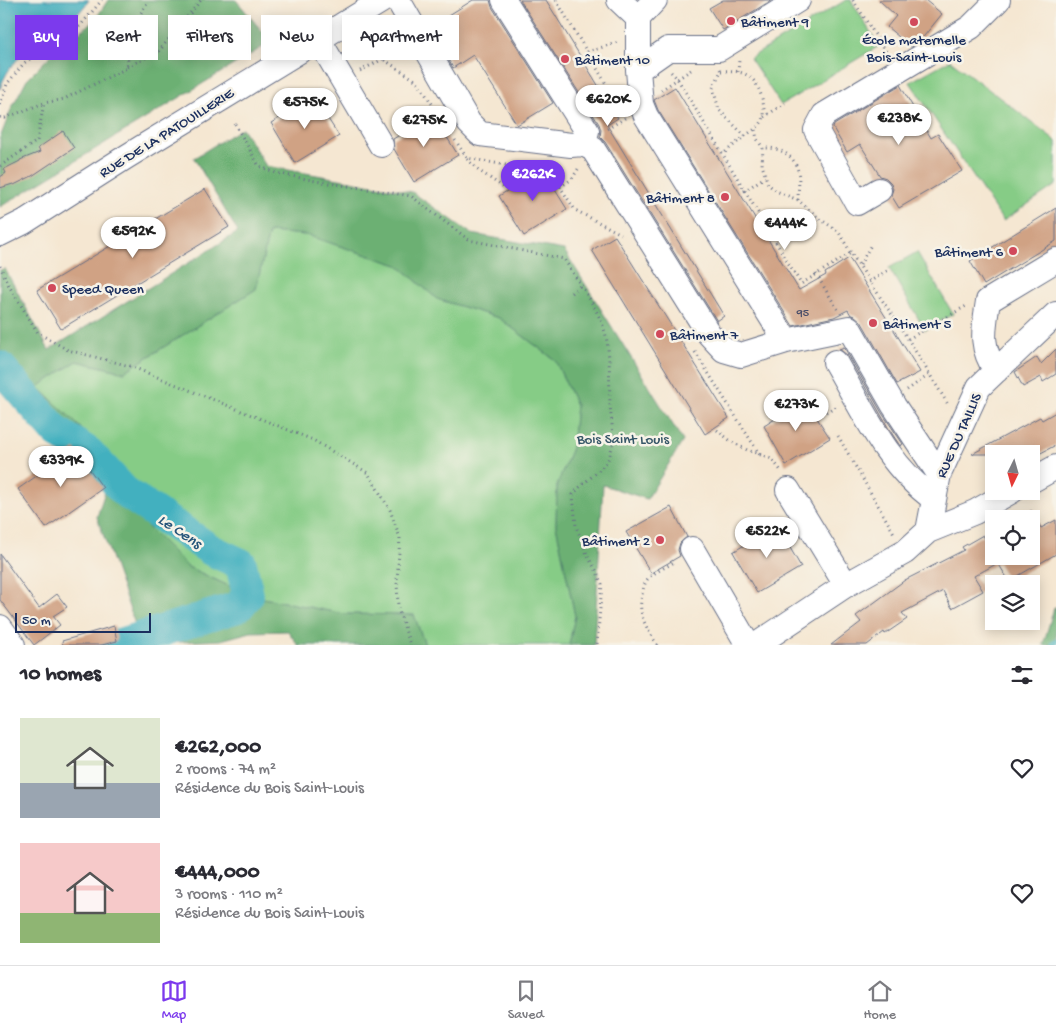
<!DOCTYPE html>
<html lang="en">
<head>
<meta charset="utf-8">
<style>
  :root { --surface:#fff; --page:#f7f7f7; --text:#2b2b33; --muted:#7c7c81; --line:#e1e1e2; --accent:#7c3aed }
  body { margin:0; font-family:"Gochi Hand",sans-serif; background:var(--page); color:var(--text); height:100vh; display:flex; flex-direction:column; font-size:19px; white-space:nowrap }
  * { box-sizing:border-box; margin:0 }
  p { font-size:16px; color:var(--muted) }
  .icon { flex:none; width:28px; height:28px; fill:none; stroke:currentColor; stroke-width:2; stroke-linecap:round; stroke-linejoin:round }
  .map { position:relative; height:645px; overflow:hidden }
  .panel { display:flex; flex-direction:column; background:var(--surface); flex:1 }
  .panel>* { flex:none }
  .banner { position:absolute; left:15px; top:15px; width:500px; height:45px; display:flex; gap:10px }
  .needle { width:32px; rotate:185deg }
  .buttons { position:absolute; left:985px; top:445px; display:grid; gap:10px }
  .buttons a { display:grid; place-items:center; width:55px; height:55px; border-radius:0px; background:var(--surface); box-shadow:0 2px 12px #0003; font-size:25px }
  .scale { position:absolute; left:15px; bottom:12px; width:136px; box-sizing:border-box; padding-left:5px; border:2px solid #1b2f5e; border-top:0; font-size:14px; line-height:18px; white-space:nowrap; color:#1b2f5e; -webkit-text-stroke:4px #f7f3e8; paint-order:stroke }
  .price { position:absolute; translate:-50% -42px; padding:0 11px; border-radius:18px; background:#fff; color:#222; font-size:16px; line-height:32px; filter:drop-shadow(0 1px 2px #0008) }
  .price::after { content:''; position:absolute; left:50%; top:30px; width:15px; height:11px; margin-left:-8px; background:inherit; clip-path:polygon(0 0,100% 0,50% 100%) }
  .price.current { background:var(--accent); color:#fff }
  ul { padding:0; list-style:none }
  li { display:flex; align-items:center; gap:15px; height:125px; padding:0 20px }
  li span { display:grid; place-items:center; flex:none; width:140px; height:100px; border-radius:0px; color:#555 }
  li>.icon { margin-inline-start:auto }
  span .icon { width:60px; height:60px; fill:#fffc; stroke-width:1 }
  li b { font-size:21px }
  h2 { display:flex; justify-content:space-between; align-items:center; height:60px; padding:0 20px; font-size:21px }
  .tag { padding:0 18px; border-radius:0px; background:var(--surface); box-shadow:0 2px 12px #0003; font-size:18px; line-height:45px }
  .tag.current { background:var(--accent); color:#fff }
  .tabs { display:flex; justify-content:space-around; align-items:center; height:70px; border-top:1px solid var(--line); background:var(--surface); font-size:14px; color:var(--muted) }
  .tabs a { display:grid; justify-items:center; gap:2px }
  .tabs .current { color:var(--accent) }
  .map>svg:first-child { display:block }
</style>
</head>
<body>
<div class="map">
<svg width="1056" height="645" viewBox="0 0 1056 645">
  <rect width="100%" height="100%" fill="#f7f3e8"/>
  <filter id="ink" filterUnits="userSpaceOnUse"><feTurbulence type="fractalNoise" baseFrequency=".02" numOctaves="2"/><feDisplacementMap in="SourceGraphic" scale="10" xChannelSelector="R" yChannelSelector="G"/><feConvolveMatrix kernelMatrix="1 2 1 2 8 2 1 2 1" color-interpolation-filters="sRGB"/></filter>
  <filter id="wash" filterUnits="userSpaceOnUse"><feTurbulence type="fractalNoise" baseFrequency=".0096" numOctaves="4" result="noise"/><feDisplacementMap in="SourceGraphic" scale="20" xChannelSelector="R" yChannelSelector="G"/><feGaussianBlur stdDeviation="1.12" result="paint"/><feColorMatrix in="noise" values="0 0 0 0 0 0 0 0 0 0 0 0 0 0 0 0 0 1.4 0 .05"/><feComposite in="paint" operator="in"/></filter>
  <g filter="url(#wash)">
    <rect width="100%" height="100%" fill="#f5e7d2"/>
    <path fill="#86cc86" stroke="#507e72" d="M846 0H851L879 46 781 105 750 58Z
      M950 60 1054 139 1056 142V185L1003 221 910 82Z
      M269 232 306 235 398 265 437 299 499 318 555 360 576 405 572 448 557 485 556 525 575 616 569 645H425L414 615 344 614 248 595 188 567 148 527 115 465 75 422 38 387 77 361 124 372 256 289Z
      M917 252 953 314 925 330 889 268Z"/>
    <path fill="#6cb073" stroke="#447068" d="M108 0H236L271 42 0 207V138L12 107 27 79 55 51 95 20Z
      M242 128 266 166 412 192 472 234 564 250 683 441 647 499 603 485 594 645H569L575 616 556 525 557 485 572 448 576 405 555 360 499 318 437 299 398 265 306 235 269 232 256 289 124 372 77 361 38 387 75 422 115 466 148 527 188 567 248 595 344 614 414 615 425 645H298L288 631 251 632 221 640 142 644 97 517 107 485 75 448 41 427 29 416 0 378V270L5 269 49 350 238 232 194 158Z
      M1056 606V645H1043L1054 608Z"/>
    <path fill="#43b0bf" stroke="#2f708e" d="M0 0H89C63 40 15 41 0 89Z"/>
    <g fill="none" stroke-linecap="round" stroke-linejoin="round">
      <path stroke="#43b0bf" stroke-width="5.5" d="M1054 645 1053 643 1056 641"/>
      <path stroke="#43b0bf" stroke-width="32" d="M0 367 57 432 89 453 125 492 211 550 241 564 248 595 238 607 116 645"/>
    </g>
    <g id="blocks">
      <path fill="#d0a284" d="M473 0H490L492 7 553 103 517 125 473 55 453 68 432 31 451 19 449 15Z
        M520 0H546L618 118 607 125 724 316 717 321 605 142 600 137 601 130 599 124Z
        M723 0H772L723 30 709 8Z
        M879 0H925L942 14 920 41 911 47 887 27 896 16Z
        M900 85 931 138 938 134 962 171 899 208 891 195 893 189 891 183 886 178 880 176 860 144 847 152 833 128 834 125Z
        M675 87 799 290 826 275 825 273 849 258 920 372 897 384 861 321 855 316 851 315 848 310 834 317 793 326 658 110 654 100Z
        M314 97 339 136 295 163 271 123Z
        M433 115 458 155 414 182 394 149 393 139Z
        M63 131 74 148 32 176 14 185 13 184 0 188V177L6 173 4 169 20 161V160L40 152 38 148Z
        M542 169 567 209 524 236 499 196Z
        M205 189 229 227 61 329 37 290Z
        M1056 208V241L984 285 970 261Z
        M615 236 729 418 705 434 592 250Z
        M844 347 882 413 903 444 900 446 889 429 847 355 839 349Z
        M1056 349V374L1043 382 1041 377 1023 387 1015 372 1037 357 1041 364Z
        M805 400 830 438 786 465 764 426Z
        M1056 412V445L1035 456 1034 454H972L1040 417 1042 420Z
        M75 449 103 488 46 528 18 489Z
        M671 507 687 537 680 543 678 550 680 556 651 573 626 532Z
        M1031 510 1041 528 1056 520V554L1009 581 998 563 974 576 983 591 952 608 943 591 902 613 907 619 885 634 884 632 867 645H831L861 622 856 616 905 580 964 550 962 547 983 535 994 556H1031Z
        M777 525 801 567 757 593 733 552Z
        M0 554 39 608 57 594 67 607 53 616 60 625 34 645 0 600Z
        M114 626 117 641 102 645H63L62 641Z"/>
    </g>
  </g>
  <g filter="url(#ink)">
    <use href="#blocks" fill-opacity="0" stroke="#676f87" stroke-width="1"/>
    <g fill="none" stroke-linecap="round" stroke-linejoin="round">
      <defs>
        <path id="minor" d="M398 0 469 123 480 134 571 145 583 144 593 149 709 334 724 350 741 355 786 341 849 328 894 406 939 474
          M504 0 587 131 583 144
          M619 0 638 18
          M319 40 381 145
          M638 70V18L655 0
          M879 190 857 203 816 130 824 115 971 27 998 0
          M0 234 24 222 126 157 383 0
          M786 341 646 116 641 104 638 70 668 49H719L798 0
          M835 362C863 410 887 466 934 499
          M996 371C979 346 984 329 988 301L1056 260
          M1031 481 1056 467
          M788 490 846 585
          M928 531 939 474 979 387 1056 314
          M692 549 748 645
          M0 627 13 645
          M756 645 846 585 905 552 928 531 975 512 1012 491"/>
      </defs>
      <use href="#minor" stroke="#676f87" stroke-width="26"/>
      <path stroke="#676f87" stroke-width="3" stroke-dasharray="1 4" stroke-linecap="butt" d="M556 0 620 107
        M853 0 888 55
        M366 43 383 59 417 81 434 107
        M587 52 619 42
        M127 67 159 51 201 0
        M720 69 721 71 713 88 719 110 745 136 723 154
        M360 71 383 59
        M721 71C732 70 744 71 752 79 760 86 765 105 764 116 763 122 759 126 755 129L757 139 763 148
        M671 72 677 78 801 284 851 253 908 339 949 406
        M738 72 739 60
        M661 90 691 70
        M0 105 7 84 24 63 80 26 102 0
        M0 117 5 118 44 103 64 99 127 68C130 39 132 25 149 0
        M764 117 785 103
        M235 124 259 166 276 173 316 181 411 196 469 240 564 259C576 278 600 312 605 332 611 356 609 380 610 404 611 421 616 440 609 457 605 469 582 482 573 495L576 526 588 557 596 570 602 584 597 645
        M607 129 625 118
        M745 136 755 129
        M455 140 467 158 533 170 545 163 575 210 621 234
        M467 159 478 170 506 189
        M0 166 37 141 44 103
        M560 187 572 179 580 166
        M744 191 765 177
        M798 200C798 190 800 180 798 171 794 154 778 147 763 148L762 165 768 184 776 191 798 200 820 219 838 231 851 253
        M860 265 872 243
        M0 266 9 286 38 333 68 350 130 366 313 440 368 473 390 510 400 538 397 580 398 608 410 645
        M816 274 838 310
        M869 282 890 269
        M571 293 580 286
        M908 339 968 305
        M695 352 760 455
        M907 390 929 375
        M826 412 836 406
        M717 430 732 442 747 450 772 459 782 472
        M838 436 895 535
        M657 645C646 626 636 614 643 591 644 585 646 579 652 575 659 570 668 566 676 561"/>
      <use href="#minor" stroke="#fff" stroke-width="24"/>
    </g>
  </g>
  <g fill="#d1495b" stroke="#f7f3e8" stroke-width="2">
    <circle cx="731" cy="21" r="5"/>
    <circle cx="914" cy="22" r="5"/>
    <circle cx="565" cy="59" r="5"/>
    <circle cx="725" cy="197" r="5"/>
    <circle cx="1013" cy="251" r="5"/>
    <circle cx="52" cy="288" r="5"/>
    <circle cx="873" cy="323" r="5"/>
    <circle cx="660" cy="334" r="5"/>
    <circle cx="660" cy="540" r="5"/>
  </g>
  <g text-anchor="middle" stroke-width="5" stroke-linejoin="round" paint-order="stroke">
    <g font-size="12" fill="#484c68">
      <text x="803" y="316">95</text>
    </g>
    <g font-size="15" fill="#1b2f5e" stroke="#f7f3e8" text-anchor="start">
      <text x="741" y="26">Bâtiment 9</text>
      <text x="914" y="44" text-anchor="middle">École maternelle<tspan x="914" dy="17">Bois-Saint-Louis</tspan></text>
      <text x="575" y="64">Bâtiment 10</text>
      <text x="715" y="202" text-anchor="end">Bâtiment 8</text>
      <text x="1003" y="256" text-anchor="end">Bâtiment 6</text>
      <text x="62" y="293">Speed Queen</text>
      <text x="883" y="328">Bâtiment 5</text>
      <text x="670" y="339">Bâtiment 7</text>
      <text x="650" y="545" text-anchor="end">Bâtiment 2</text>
    </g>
    <g font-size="15" fill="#1b2f5e" stroke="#f7f3e8">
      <text transform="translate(166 132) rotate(-32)" y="5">RUE DE LA PATOUILLERIE</text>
      <text transform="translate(958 435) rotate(-66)" y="5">RUE DU TAILLIS</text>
    </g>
    <g font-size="15" fill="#365668" stroke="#f7f3e8">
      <text x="623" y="443">Bois Saint Louis</text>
    </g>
    <g font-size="16" font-style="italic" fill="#27567b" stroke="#f7f3e8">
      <text transform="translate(181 530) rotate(34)" y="6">Le Cens</text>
    </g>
  </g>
</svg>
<div class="buttons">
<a><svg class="needle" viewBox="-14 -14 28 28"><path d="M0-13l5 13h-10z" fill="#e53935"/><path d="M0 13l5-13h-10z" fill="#7c7c81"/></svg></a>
<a><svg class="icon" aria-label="locate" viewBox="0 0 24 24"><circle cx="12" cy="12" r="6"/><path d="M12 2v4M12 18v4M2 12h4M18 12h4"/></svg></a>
<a><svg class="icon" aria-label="layers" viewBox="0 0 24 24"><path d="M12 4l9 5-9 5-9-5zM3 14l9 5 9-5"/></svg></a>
</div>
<div class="scale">50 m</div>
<b class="price" style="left:608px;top:127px">€620K</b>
<b class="price" style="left:305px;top:130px">€575K</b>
<b class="price" style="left:899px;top:146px">€238K</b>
<b class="price" style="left:424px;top:148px">€275K</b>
<b class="price current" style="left:533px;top:202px">€262K</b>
<b class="price" style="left:785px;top:251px">€444K</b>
<b class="price" style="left:133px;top:259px">€592K</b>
<b class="price" style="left:796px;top:432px">€273K</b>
<b class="price" style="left:61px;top:488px">€339K</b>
<b class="price" style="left:767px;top:559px">€522K</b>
<div class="banner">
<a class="tag current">Buy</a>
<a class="tag">Rent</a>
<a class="tag">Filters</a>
<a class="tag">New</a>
<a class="tag">Apartment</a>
</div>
</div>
<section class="panel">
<h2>10 homes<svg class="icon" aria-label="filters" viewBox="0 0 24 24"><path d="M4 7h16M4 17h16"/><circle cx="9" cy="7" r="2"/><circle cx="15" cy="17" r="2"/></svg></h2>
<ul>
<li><span style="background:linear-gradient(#dfe7d0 65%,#9aa5b1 0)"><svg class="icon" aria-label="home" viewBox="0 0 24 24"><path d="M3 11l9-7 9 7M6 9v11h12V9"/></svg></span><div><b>€262,000</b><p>2 rooms · 74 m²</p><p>Résidence du Bois Saint-Louis</p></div><svg class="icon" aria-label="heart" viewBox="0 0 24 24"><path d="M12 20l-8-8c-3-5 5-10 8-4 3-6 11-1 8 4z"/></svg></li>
<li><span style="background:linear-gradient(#f6c9c9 70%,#8fb573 0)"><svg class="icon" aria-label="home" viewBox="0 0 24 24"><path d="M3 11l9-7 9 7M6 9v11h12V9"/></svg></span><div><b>€444,000</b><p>3 rooms · 110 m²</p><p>Résidence du Bois Saint-Louis</p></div><svg class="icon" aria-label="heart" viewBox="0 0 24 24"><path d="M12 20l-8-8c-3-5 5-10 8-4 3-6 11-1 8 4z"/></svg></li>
</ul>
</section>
<nav class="tabs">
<a class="current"><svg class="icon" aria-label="map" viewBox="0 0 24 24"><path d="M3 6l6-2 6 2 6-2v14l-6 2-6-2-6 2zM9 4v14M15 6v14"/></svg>Map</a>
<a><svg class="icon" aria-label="saved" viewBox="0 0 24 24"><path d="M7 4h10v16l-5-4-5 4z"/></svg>Saved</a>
<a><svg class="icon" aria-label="home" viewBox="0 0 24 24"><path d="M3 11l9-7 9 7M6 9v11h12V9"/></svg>Home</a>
</nav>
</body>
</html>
